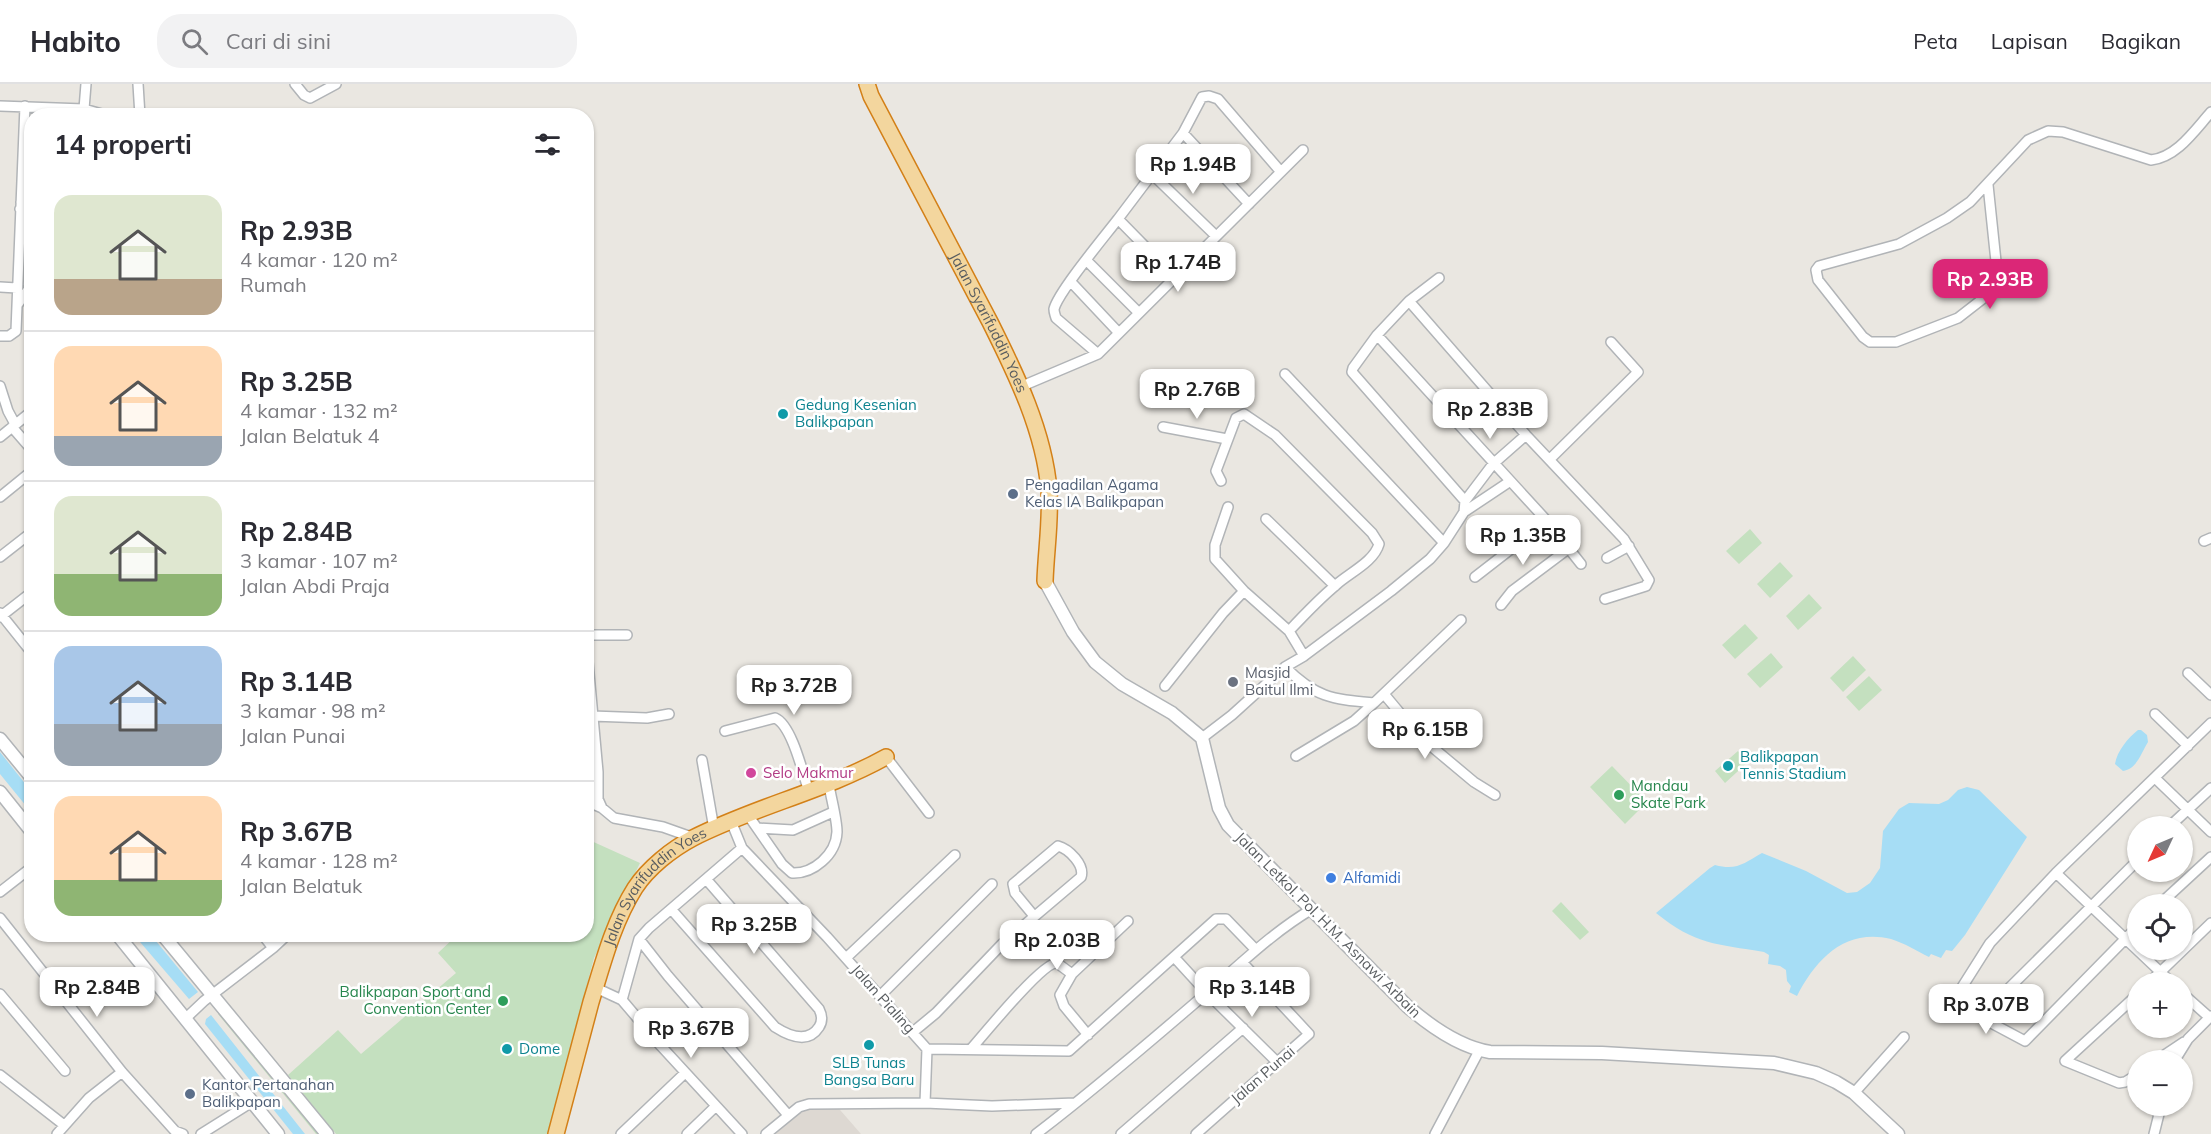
<!DOCTYPE html>
<html lang="id">
<head>
<meta charset="utf-8">
<style>
  :root { --surface:#fff; --page:#f2f2f3; --text:#2b2b33; --muted:#7c7c81; --line:#e1e1e2; --accent:#db2777 }
  body { margin:0; font-family:Mulish,sans-serif; background:var(--page); color:var(--text); height:100vh; display:flex; flex-direction:column; font-size:22px; white-space:nowrap }
  * { box-sizing:border-box; margin:0 }
  p { font-size:20px; color:var(--muted) }
  .icon { flex:none; width:33px; height:33px; fill:none; stroke:currentColor; stroke-width:2; stroke-linecap:round; stroke-linejoin:round }
  .map { position:relative; flex:1; overflow:hidden }
  .details { position:absolute; left:24px; top:24px; width:570px; height:834px; display:flex; flex-direction:column; background:var(--surface); border-radius:24px; box-shadow:0 2px 4px #0004 }
  .details>* { flex:none }
  .needle { width:39px; rotate:226deg }
  .controls { position:absolute; left:2127px; top:732px; display:grid; gap:12px }
  .controls a { display:grid; place-items:center; width:66px; height:66px; border-radius:50%; background:var(--surface); box-shadow:0 2px 4px #0004; font-size:30px }
  .price { position:absolute; translate:-50% -51px; padding:0 14px; border-radius:12px; background:#fff; color:#222; font-size:20px; line-height:39px; filter:drop-shadow(0 2px 3px #0008) }
  .price::after { content:''; position:absolute; left:50%; top:36px; width:18px; height:14px; margin-left:-9px; background:inherit; clip-path:polygon(0 0,100% 0,50% 100%) }
  .price.active { background:var(--accent); color:#fff }
  ul { padding:0; list-style:none }
  li { display:flex; align-items:center; gap:18px; height:150px; padding:0 30px }
  li+li { border-top:2px solid var(--line) }
  li span { display:grid; place-items:center; flex:none; width:168px; height:120px; border-radius:18px; color:#555 }
  li>.icon { margin-inline-start:auto }
  span .icon { width:72px; height:72px; fill:#fffc; stroke-width:1 }
  li b { font-size:26px }
  h2 { display:flex; justify-content:space-between; align-items:center; height:72px; padding:0 30px; font-size:26px }
  header { display:flex; align-items:center; gap:36px; box-sizing:border-box; height:84px; padding:0 30px; background:var(--surface); border-bottom:2px solid var(--line) }
  header strong { font-size:28px }
  nav { display:flex; gap:33px; margin-inline-start:auto; font-size:21px }
  .search { width:420px; height:54px; background:var(--page); display:flex; align-items:center; gap:15px; box-sizing:border-box; padding:0 21px; border-radius:24px; color:var(--muted); font-size:22px }
  .map>svg:first-child { display:block }
</style>
</head>
<body>
<header>
<strong>Habito</strong>
<div class="search"><svg class="icon" aria-label="search" viewBox="0 0 24 24"><circle cx="10" cy="10" r="6"/><path d="M15 15l6 6"/></svg>Cari di sini</div>
<nav><a>Peta</a><a>Lapisan</a><a>Bagikan</a></nav>
</header>
<div class="map">
<svg width="2211" height="1050" viewBox="0 0 2211 1050">
  <rect width="100%" height="100%" fill="#eae7e1"/>
  <path fill="#ddd8d2" d="M834 1019 861 1050H771L800 1025Z"/>
  <path fill="#c4e0bf" d="M1750 445 1762 459 1739 480 1726 467Z
    M1780 478 1793 492 1770 514 1757 500Z
    M1809 510 1822 524 1798 546 1786 532Z
    M1745 540 1758 554 1735 575 1722 561Z
    M1771 569 1783 583 1760 604 1747 590Z
    M1853 572 1866 586 1843 608 1830 594Z
    M1869 592 1882 606 1859 627 1846 613Z
    M1738 667 1748 678 1725 699 1715 687Z
    M1612 682 1647 718 1625 740 1590 703Z
    M587 755 640 779 594 874 548 1050H336L288 991 338 946 361 970 456 889 438 869 457 851 586 850Z
    M1561 818 1589 848 1580 856 1552 827Z
    M223 926 325 1050H316L218 930Z"/>
  <path fill="#a6ddf5" d="M2138 646H2141L2147 651 2148 658C2141 669 2137 685 2123 687L2115 680C2117 667 2128 654 2138 646Z
    M0 668 31 707V728L0 690Z
    M1967 703 1979 706 2027 753 1965 851 1952 867 1946 866 1941 874 1931 870 1929 873C1917 867 1904 859 1891 855 1845 844 1816 875 1797 912L1789 908 1791 902 1787 897 1786 886 1780 882 1768 880 1769 871 1764 868C1717 860 1695 861 1656 829L1710 784 1715 781C1737 787 1744 779 1762 769L1806 787 1847 809 1857 808 1870 799 1880 784 1883 747 1899 725 1909 719 1939 720 1948 716 1958 706Z
    M134 851H151L198 908 189 915Z
    M211 931 305 1050H293L205 940 206 935Z"/>
  <g fill="none" stroke-linecap="round" stroke-linejoin="round">
    <defs>
      <path id="minor" d="M138 0 140 32
        M295 0 304 11 310 14 336 0
        M0 22 84 25 109 32
        M81 30 84 25 86 0
        M1183 49 1202 13 1209 12 1218 15 1281 88
        M1151 89 1216 152
        M1988 101 1997 187 1994 202 1985 213 1958 234 1896 258H1870L1863 253 1818 196 1816 186 1819 182 1899 160 1947 134 1970 118 2028 56 2048 47 2063 48 2151 76C2177 73 2194 47 2211 28
        M21 118 32 103
        M20 125 32 132
        M1118 135 1183 49 1249 120
        M1087 177 1139 229
        M1439 194 1409 217 1526 351 1624 455 1649 496 1646 502 1605 515
        M1071 198 1119 249
        M0 203 17 204
        M1409 217 1377 251 1353 284 1352 288 1465 417
        M18 220 32 200
        M1377 251 1547 437 1581 480
        M0 252H9L16 247 25 22
        M1098 270 1056 234C1055 230 1054 229 1054 225 1058 208 1105 152 1118 135L1175 193
        M1285 290 1444 459
        M0 302 8 327 15 340
        M1020 303 1098 270 1303 66
        M12 343 32 366
        M1163 343 1227 355
        M0 353 32 327
        M1550 375 1638 288 1611 258
        M1221 397 1216 387 1236 334 1244 330 1275 351 1372 449 1379 460C1374 478 1349 489 1336 501 1319 515 1304 531 1289 547L1244 507 1215 475V461L1228 423
        M0 413 32 387
        M1464 428 1509 398
        M1266 435 1335 502
        M2204 457 2211 454
        M0 473 32 448
        M1607 474 1629 462
        M1475 493 1547 437
        M1501 521 1512 507 1568 465
        M0 529 32 569
        M0 533 32 508
        M1289 547 1304 572
        M586 551H627
        M586 556 598 688V715L602 724 614 734 663 743 694 754
        M1285 583C1316 614 1332 615 1374 619L1461 536
        M2188 589 2211 611
        M1165 602 1223 529 1244 507
        M1384 610 1419 652 1474 698 1495 711
        M2155 630 2188 662
        M592 632 647 634 669 630
        M725 647 775 634C792 641 803 690 809 708
        M1202 654 1232 631 1285 583 1304 572 1391 507 1430 475 1444 459 1464 428 1465 417 1493 380 1526 351
        M1296 672 1354 637 1374 619
        M886 673 929 729
        M702 676 714 745
        M2155 694 2211 748
        M586 717 602 724
        M748 731 782 780 792 789C813 790 836 771 837 748 837 735 831 714 829 701
        M731 737 742 764
        M2170 742 2211 704
        M757 744 793 746 833 728
        M2056 789 2171 898
        M0 808 32 783
        M2160 820 2211 773
        M671 825 775 943C789 952 808 960 819 943 823 937 822 931 819 925L706 795
        M0 834 122 988 175 1047 183 1050
        M2138 842 2025 957 1980 933 1959 918V908L1990 859 2056 789 2211 639
        M639 855 668 892 788 1031
        M273 864 288 850
        M1174 873 1207 909 1278 979
        M846 874 955 771
        M2150 898 2211 839
        M596 904 622 916 661 962 742 1050
        M2182 909 2210 934
        M0 910 65 987
        M2138 910 2065 977 2119 999 2125 998 2138 990
        M880 912 992 800
        M622 916 639 855 649 844 742 764 827 853 927 965 925 1019
        M1980 933 2138 776
        M186 934 204 917 273 864 262 850
        M913 948 936 929 1002 860 1081 793C1085 781 1069 765 1058 762L1013 800 1015 809 1034 832
        M1088 951 1064 922 1060 911 1072 890 1128 837
        M972 964C984 950 1043 878 1057 879L1072 890
        M927 965 1069 967 1216 835H1226L1255 865
        M2157 976 2184 958
        M2175 976 2188 955 2211 932
        M0 991 64 1041
        M1854 1009 1904 953
        M57 1050 89 1014 122 988
        M201 1050 252 1018
        M621 1050 685 989
        M687 1050 716 1022
        M766 1050 799 1023 809 1020 925 1019 992 1022 1075 1019
        M1036 1050C1093 1007 1147 960 1202 913 1239 882 1270 850 1312 825
        M1121 1050 1243 944
        M1196 1050 1309 950 1242 878
        M1435 1050 1479 967
        M2154 1050 2161 1022"/>
      <path id="tertiary" d="M1045 497 1073 548 1095 578 1122 600 1172 629 1202 654 1219 724 1228 741 1407 922C1430 942 1459 963 1490 968L1602 969 1774 979 1816 989 1836 998 1854 1009 1898 1050
        M0 655 32 694
        M0 708 32 748
        M117 850 278 1050
        M162 850 327 1050"/>
      <g id="trunk">
        <path id="s1" d="M867 0 871 12 990 238C1016 290 1044 347 1049 406 1051 436 1046 467 1045 497"/>
        <path id="s2" d="M556 1050C568 1006 579 962 591 918 603 879 613 839 635 804 648 784 672 765 693 754 756 722 825 707 886 673"/>
      </g>
    </defs>
    <use href="#minor" stroke="#b1b4b7" stroke-width="12"/>
    <use href="#tertiary" stroke="#b1b4b7" stroke-width="15"/>
    <use href="#trunk" stroke="#d38018" stroke-width="18"/>
    <use href="#minor" stroke="#fff" stroke-width="9"/>
    <use href="#tertiary" stroke="#fff" stroke-width="12"/>
    <use href="#trunk" stroke="#f3d69e" stroke-width="15"/>
  </g>
  <g fill="#0f9aa8" stroke="#fff" stroke-width="2">
    <circle cx="783" cy="330" r="6"/>
    <circle cx="1728" cy="682" r="6"/>
    <circle cx="869" cy="961" r="6"/>
    <circle cx="507" cy="965" r="6"/>
  </g>
  <g fill="#5c6f8a" stroke="#fff" stroke-width="2">
    <circle cx="1013" cy="410" r="6"/>
    <circle cx="190" cy="1010" r="6"/>
  </g>
  <circle fill="#6b7280" stroke="#fff" stroke-width="2" cx="1233" cy="598" r="6"/>
  <circle fill="#d1479c" stroke="#fff" stroke-width="2" cx="751" cy="689" r="6"/>
  <g fill="#2e9e5b" stroke="#fff" stroke-width="2">
    <circle cx="1619" cy="711" r="6"/>
    <circle cx="503" cy="917" r="6"/>
  </g>
  <circle fill="#3f7fe0" stroke="#fff" stroke-width="2" cx="1331" cy="794" r="6"/>
  <g text-anchor="middle" stroke-width="5" stroke-linejoin="round" paint-order="stroke">
    <g font-size="15" fill="#595d60" stroke="#fff">
      <text dy="5" stroke="none"><textPath href="#s1" startOffset="268">Jalan Syarifuddin Yoes</textPath></text>
      <text dy="5" stroke="none"><textPath href="#s2" startOffset="273">Jalan Syarifuddin Yoes</textPath></text>
      <text transform="translate(1328 841) rotate(45)" y="5">Jalan Letkol. Pol. H.M. Asnawi Arbain</text>
      <text transform="translate(883 915) rotate(48)" y="5">Jalan Pialing</text>
      <text transform="translate(1263 991) rotate(-41)" y="5">Jalan Punai</text>
    </g>
    <g font-size="15" fill="#0d838f" stroke="#fff" text-anchor="start">
      <text x="795" y="326">Gedung Kesenian<tspan x="795" dy="17">Balikpapan</tspan></text>
      <text x="1740" y="678">Balikpapan<tspan x="1740" dy="17">Tennis Stadium</tspan></text>
      <text x="519" y="970">Dome</text>
      <text x="869" y="984" text-anchor="middle">SLB Tunas<tspan x="869" dy="17">Bangsa Baru</tspan></text>
    </g>
    <g font-size="15" fill="#4e5e75" stroke="#fff" text-anchor="start">
      <text x="1025" y="406">Pengadilan Agama<tspan x="1025" dy="17">Kelas IA Balikpapan</tspan></text>
      <text x="202" y="1006">Kantor Pertanahan<tspan x="202" dy="17">Balikpapan</tspan></text>
    </g>
    <g font-size="15" fill="#5b616d" stroke="#fff" text-anchor="start">
      <text x="1245" y="594">Masjid<tspan x="1245" dy="17">Baitul Ilmi</tspan></text>
    </g>
    <g font-size="15" fill="#b23c85" stroke="#fff" text-anchor="start">
      <text x="763" y="694">Selo Makmur</text>
    </g>
    <g font-size="15" fill="#27864d" stroke="#fff" text-anchor="start">
      <text x="1631" y="707">Mandau<tspan x="1631" dy="17">Skate Park</tspan></text>
      <text x="491" y="913" text-anchor="end">Balikpapan Sport and<tspan x="491" dy="17">Convention Center</tspan></text>
    </g>
    <g font-size="15" fill="#366cbe" stroke="#fff" text-anchor="start">
      <text x="1343" y="799">Alfamidi</text>
    </g>
  </g>
</svg>
<div class="controls">
<a><svg class="needle" viewBox="-14 -14 28 28"><path d="M0-13l5 13h-10z" fill="#e53935"/><path d="M0 13l5-13h-10z" fill="#7c7c81"/></svg></a>
<a><svg class="icon" aria-label="locate" viewBox="0 0 24 24"><circle cx="12" cy="12" r="6"/><path d="M12 2v4M12 18v4M2 12h4M18 12h4"/></svg></a>
<a>+</a>
<a>−</a>
</div>
<b class="price" style="left:1193px;top:111px">Rp 1.94B</b>
<b class="price" style="left:1178px;top:209px">Rp 1.74B</b>
<b class="price active" style="left:1990px;top:226px">Rp 2.93B</b>
<b class="price" style="left:1197px;top:336px">Rp 2.76B</b>
<b class="price" style="left:1490px;top:356px">Rp 2.83B</b>
<b class="price" style="left:1523px;top:482px">Rp 1.35B</b>
<b class="price" style="left:794px;top:632px">Rp 3.72B</b>
<b class="price" style="left:1425px;top:676px">Rp 6.15B</b>
<b class="price" style="left:754px;top:871px">Rp 3.25B</b>
<b class="price" style="left:1057px;top:887px">Rp 2.03B</b>
<b class="price" style="left:97px;top:934px">Rp 2.84B</b>
<b class="price" style="left:1252px;top:934px">Rp 3.14B</b>
<b class="price" style="left:1986px;top:951px">Rp 3.07B</b>
<b class="price" style="left:691px;top:975px">Rp 3.67B</b>
<section class="details">
<h2>14 properti<svg class="icon" aria-label="filters" viewBox="0 0 24 24"><path d="M4 7h16M4 17h16"/><circle cx="9" cy="7" r="2"/><circle cx="15" cy="17" r="2"/></svg></h2>
<ul>
<li><span style="background:linear-gradient(#dfe7d0 70%,#b9a48a 0)"><svg class="icon" aria-label="home" viewBox="0 0 24 24"><path d="M3 11l9-7 9 7M6 9v11h12V9"/></svg></span><div><b>Rp 2.93B</b><p>4 kamar · 120 m²</p><p>Rumah</p></div></li>
<li><span style="background:linear-gradient(#ffd9b3 75%,#9aa5b1 0)"><svg class="icon" aria-label="home" viewBox="0 0 24 24"><path d="M3 11l9-7 9 7M6 9v11h12V9"/></svg></span><div><b>Rp 3.25B</b><p>4 kamar · 132 m²</p><p>Jalan Belatuk 4</p></div></li>
<li><span style="background:linear-gradient(#dfe7d0 65%,#8fb573 0)"><svg class="icon" aria-label="home" viewBox="0 0 24 24"><path d="M3 11l9-7 9 7M6 9v11h12V9"/></svg></span><div><b>Rp 2.84B</b><p>3 kamar · 107 m²</p><p>Jalan Abdi Praja</p></div></li>
<li><span style="background:linear-gradient(#a9c7e8 65%,#9aa5b1 0)"><svg class="icon" aria-label="home" viewBox="0 0 24 24"><path d="M3 11l9-7 9 7M6 9v11h12V9"/></svg></span><div><b>Rp 3.14B</b><p>3 kamar · 98 m²</p><p>Jalan Punai</p></div></li>
<li><span style="background:linear-gradient(#ffd9b3 70%,#8fb573 0)"><svg class="icon" aria-label="home" viewBox="0 0 24 24"><path d="M3 11l9-7 9 7M6 9v11h12V9"/></svg></span><div><b>Rp 3.67B</b><p>4 kamar · 128 m²</p><p>Jalan Belatuk</p></div></li>
</ul>
</section>
</div>
</body>
</html>
